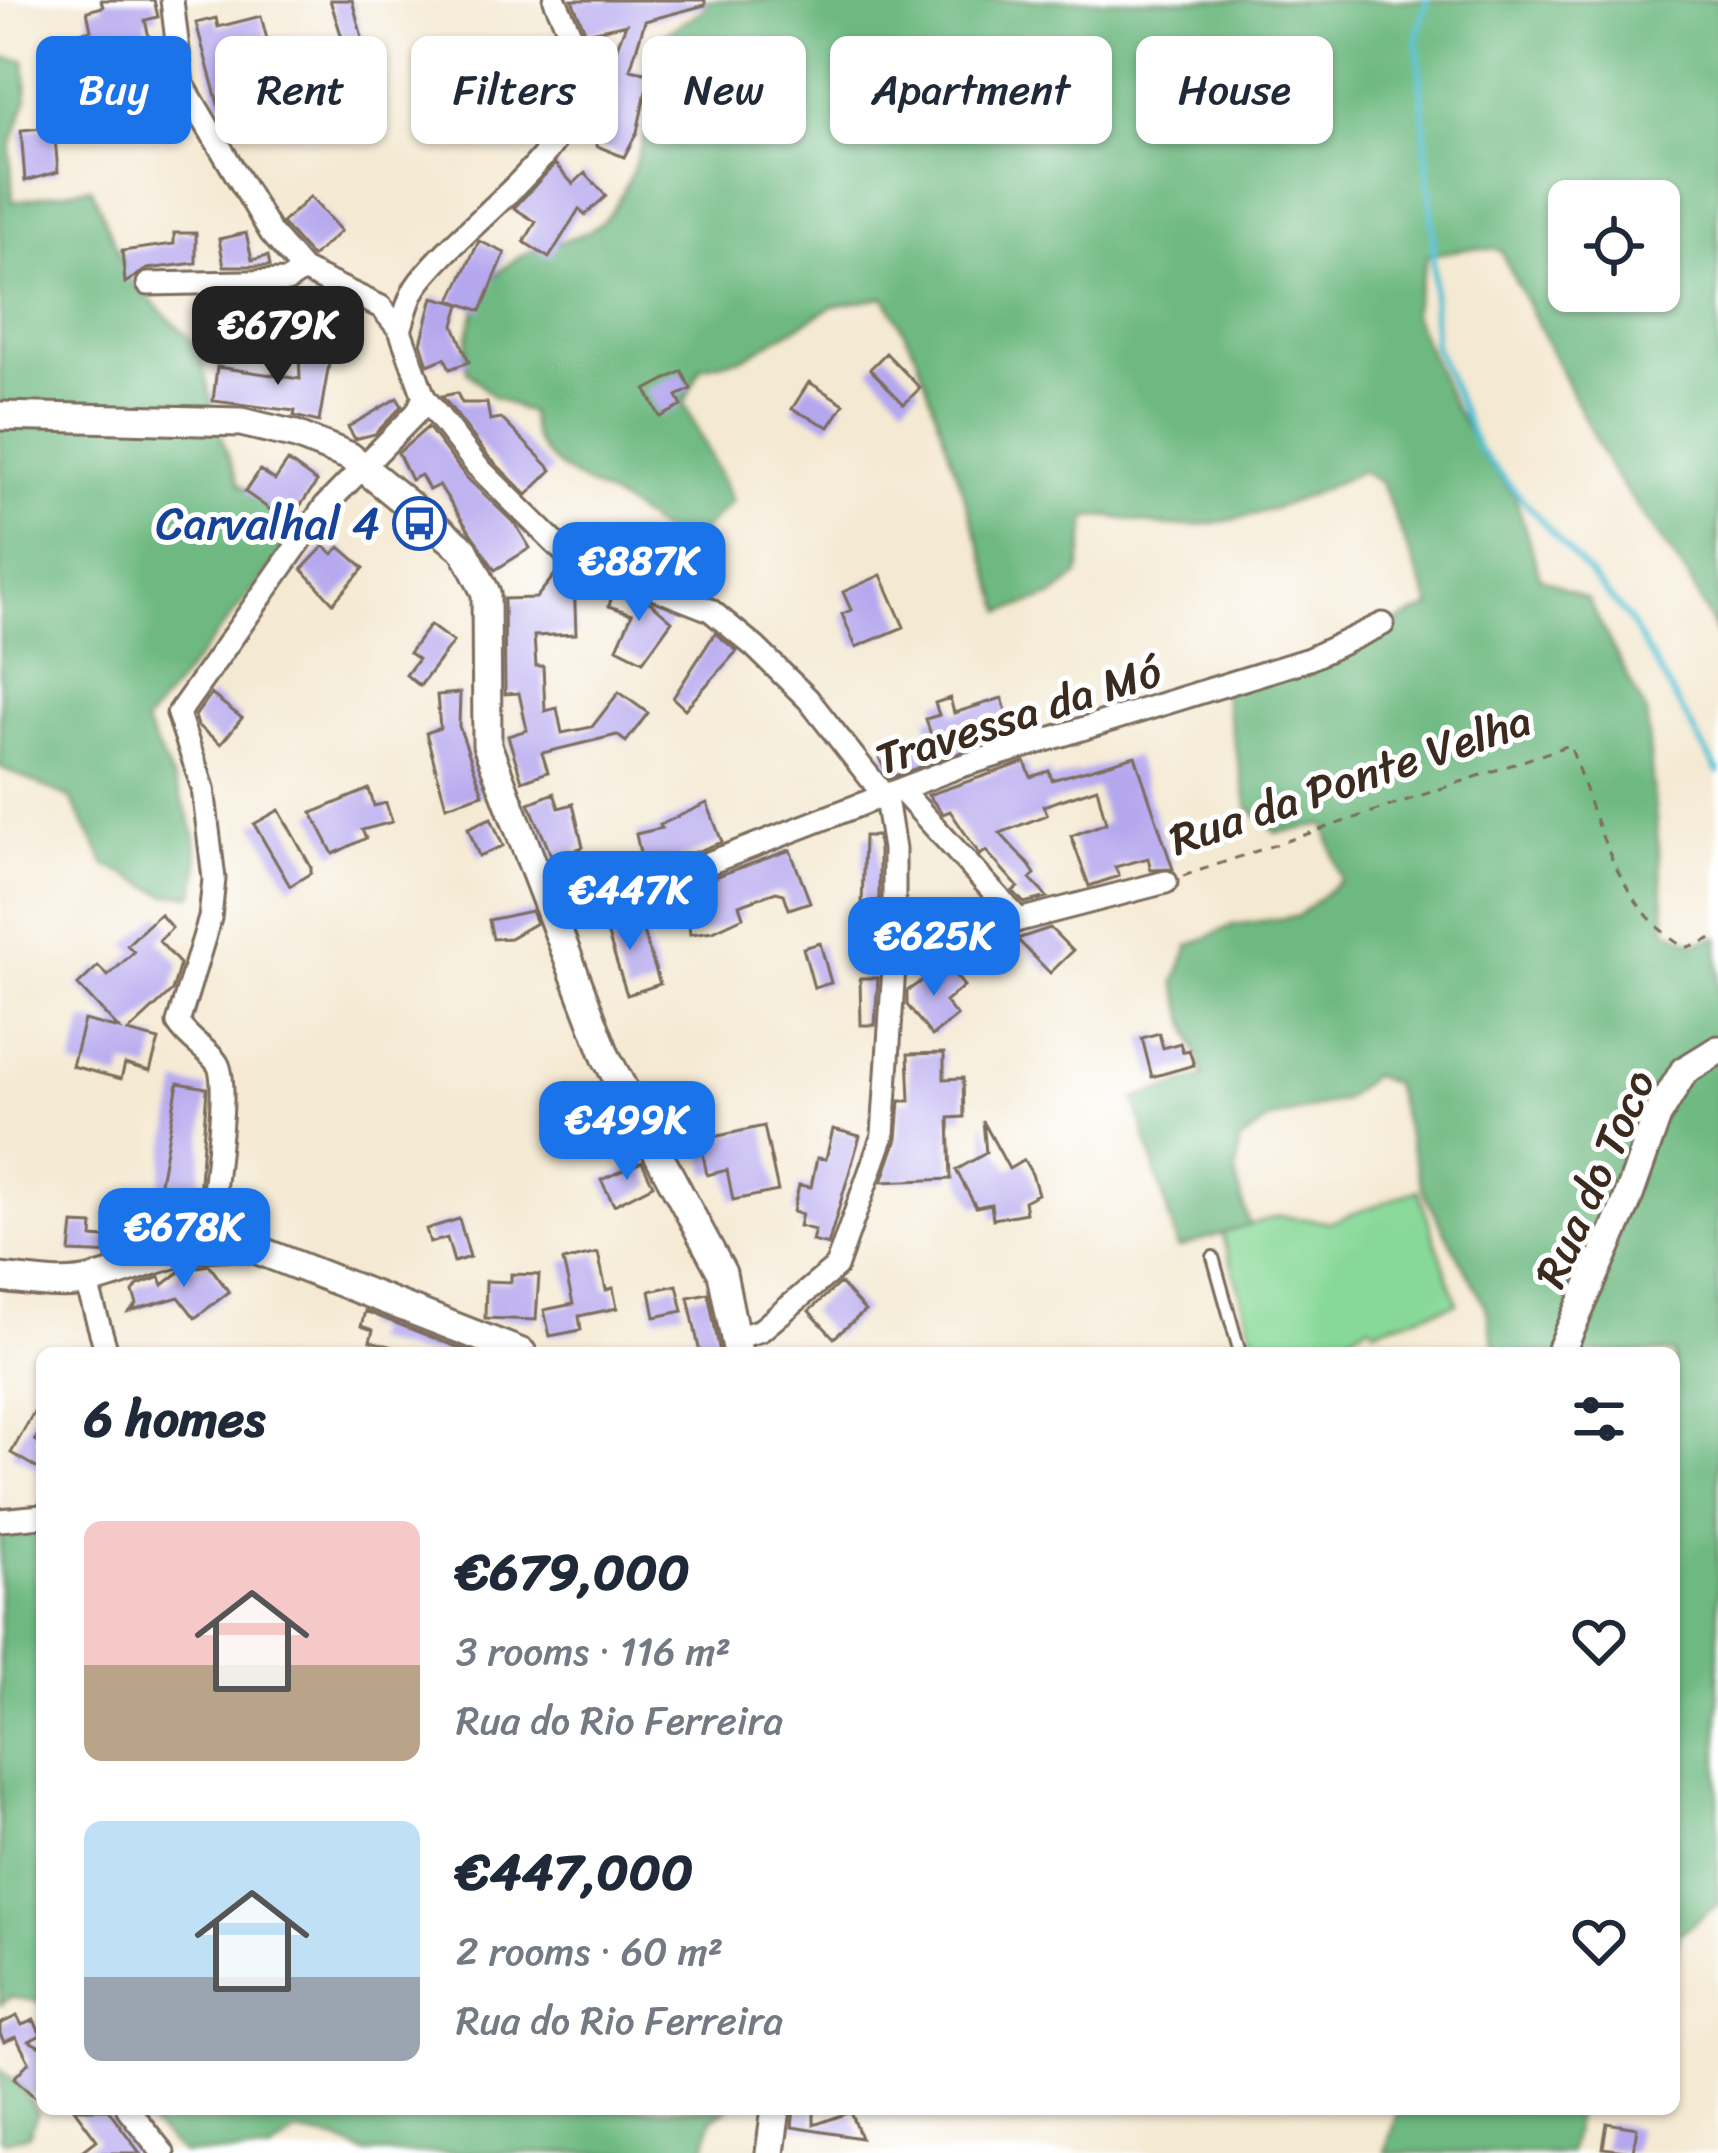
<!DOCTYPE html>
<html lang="en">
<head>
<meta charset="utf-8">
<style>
  :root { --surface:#fff; --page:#f6f6f7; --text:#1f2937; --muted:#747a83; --accent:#1a73e8 }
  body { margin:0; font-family:Sriracha,sans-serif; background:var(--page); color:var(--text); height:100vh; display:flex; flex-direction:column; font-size:45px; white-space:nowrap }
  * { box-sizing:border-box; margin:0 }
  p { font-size:39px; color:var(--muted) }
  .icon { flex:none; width:66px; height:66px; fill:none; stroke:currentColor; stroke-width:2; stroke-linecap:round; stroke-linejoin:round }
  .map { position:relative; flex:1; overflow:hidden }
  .panel { position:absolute; left:36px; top:1347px; width:1644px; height:768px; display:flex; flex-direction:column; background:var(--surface); border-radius:18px; box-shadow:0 3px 9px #0004 }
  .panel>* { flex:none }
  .hud { position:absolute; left:36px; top:36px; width:1647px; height:108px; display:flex; gap:24px }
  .tools { position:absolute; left:1548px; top:180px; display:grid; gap:24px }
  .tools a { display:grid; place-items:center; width:132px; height:132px; border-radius:18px; background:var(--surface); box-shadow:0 3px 9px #0004; font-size:60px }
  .price { position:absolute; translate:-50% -102px; padding:0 27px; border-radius:24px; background:var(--accent); color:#fff; font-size:39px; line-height:78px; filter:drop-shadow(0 3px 6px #0008) }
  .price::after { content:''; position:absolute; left:50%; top:72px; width:36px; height:27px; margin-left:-18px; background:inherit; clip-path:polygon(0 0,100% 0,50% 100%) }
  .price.current { background:#222; color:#fff }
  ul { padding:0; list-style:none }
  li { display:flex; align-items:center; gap:36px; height:300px; padding:0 48px }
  li span { display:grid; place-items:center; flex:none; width:336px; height:240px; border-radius:18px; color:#555 }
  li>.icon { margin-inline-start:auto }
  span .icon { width:144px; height:144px; fill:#fffc; stroke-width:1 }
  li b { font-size:51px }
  h2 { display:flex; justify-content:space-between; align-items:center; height:144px; padding:0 48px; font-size:51px }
  .pill { padding:0 42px; border-radius:18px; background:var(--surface); box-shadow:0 3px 9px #0004; font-size:42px; line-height:108px }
  .pill.current { background:var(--accent); color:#fff }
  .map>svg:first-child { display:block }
</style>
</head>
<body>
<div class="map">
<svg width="1718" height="2153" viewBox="0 0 1718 2153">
  <rect width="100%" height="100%" fill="#fff"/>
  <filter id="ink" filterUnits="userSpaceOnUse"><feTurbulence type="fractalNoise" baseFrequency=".00833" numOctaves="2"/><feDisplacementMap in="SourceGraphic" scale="24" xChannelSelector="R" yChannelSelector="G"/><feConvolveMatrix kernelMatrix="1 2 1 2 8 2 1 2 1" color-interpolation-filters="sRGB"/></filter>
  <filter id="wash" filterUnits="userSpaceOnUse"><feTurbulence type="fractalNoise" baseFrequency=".004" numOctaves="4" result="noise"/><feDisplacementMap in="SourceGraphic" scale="48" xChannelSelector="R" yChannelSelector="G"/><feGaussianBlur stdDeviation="2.7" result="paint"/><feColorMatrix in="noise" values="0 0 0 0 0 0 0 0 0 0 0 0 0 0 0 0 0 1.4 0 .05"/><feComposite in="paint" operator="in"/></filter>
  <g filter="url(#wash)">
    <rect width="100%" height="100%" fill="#f4e9d2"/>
    <path fill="#88d999" stroke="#62825c" stroke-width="3" d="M1418 1190 1457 1303 1375 1329 1370 1324 1317 1353H1258L1222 1232 1280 1216 1330 1222Z"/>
    <path fill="#6eb981" stroke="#547250" stroke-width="3" fill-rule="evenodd" d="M705 0H1718V636L1688 577 1610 469 1500 250 1472 248 1428 255 1412 312 1453 406 1482 456 1515 496 1540 577 1588 600 1646 713 1666 929 1694 943 1718 937V1904L1679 1934 1674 1961V1353H1491L1495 1348 1486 1307 1424 1193 1393 1084 1372 1075 1344 1100 1270 1119 1239 1142 1236 1178 1249 1225 1178 1248 1135 1099 1204 1077 1175 982 1189 946 1233 925 1298 916 1341 880 1325 825 1276 833 1248 807 1223 691 1313 670 1345 643 1431 607 1381 483 1361 471C1302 501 1238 527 1171 526 1140 526 1117 512 1087 518L1079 575 1054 596 1003 612 916 353 885 297 833 306 745 357 701 367 684 403 732 501 691 542C660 537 644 516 618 501 581 480 531 463 530 413L493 397 467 371C463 333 477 288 509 264 532 245 569 244 594 228 637 200 659 87 656 39L706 8ZM1569 201H1659V291H1569Z
      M0 57 25 60 27 100 10 148 13 202 91 187 130 280 199 348 217 426 239 484 302 529 145 723C168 776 212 835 194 894L167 895 106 865 71 799 0 767Z
      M37 1526 35 1587 42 1590V2002L10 1997 0 2005V1527Z
      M0 2069 25 2091 37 2114 29 2135 5 2141 0 2138Z
      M134 2109H728L711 2120 704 2153H365L336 2140 295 2133 270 2153H181Z
      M1398 2109H1578L1569 2153H1385Z"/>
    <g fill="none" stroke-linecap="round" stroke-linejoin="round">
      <path stroke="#57c1d3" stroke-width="6" d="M1427 0 1417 37 1433 230 1434 344 1478 449 1628 618 1718 772"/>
    </g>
    <g id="blocks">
      <path fill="#b5a7ee" d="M101 0H154L158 17 145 20 153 55 58 75 51 39 91 30 87 11 103 7Z
        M330 0H352L381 108 366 113Z
        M572 0H705V5L645 21 630 69 650 73 637 132 624 157 597 146V139L606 123 612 126 619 92 601 88 626 24 586 33Z
        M261 16 277 78 236 88 239 98 218 104 196 23 216 18 218 27Z
        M54 127 58 172 25 181 21 130Z
        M555 164 573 184 585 173 606 196 585 215 579 209 549 258 524 242 536 222 514 208Z
        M310 197 341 231 312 257 282 223Z
        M174 233H196V263L147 269 125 283 122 251 174 244Z
        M246 233 252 260 268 256 270 266H224L219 239Z
        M479 241 505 253 481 311 451 300Z
        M433 297 460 304 454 325 469 362 450 369 445 358 428 365 421 343Z
        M331 352 319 422 294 416 295 411 213 401 217 367 300 379 299 353Z
        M886 353 920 388 904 404 870 369Z
        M682 371 691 389 677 396 682 406 660 417 646 390Z
        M809 382 844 404 829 427 792 409Z
        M457 393 462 403H487L490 420 501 418 552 470 527 495 488 456 442 396Z
        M397 398 402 406 375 434 355 439 348 427Z
        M428 427 466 477 516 525 530 548 495 570 439 485 429 490 421 475 411 480 398 453Z
        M288 461 317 482 295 513 283 504 276 514 245 492 260 470 275 480Z
        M324 546 333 554 340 547 364 568 333 603 302 569Z
        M650 560 671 570 675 561 718 580 711 594 646 569Z
        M561 567 574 577 576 634 534 636 536 666H543L545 711 557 708 562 733 592 727 619 692 648 713 626 742 617 735 542 753 548 772 522 781 508 736 527 730 519 693 505 694 504 599 536 598Z
        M881 575 904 627 856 647 842 614 851 610 843 592Z
        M614 588 651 603 672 621 643 661 617 648 632 614 609 606Z
        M430 625 453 642 420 686 406 675 418 659 409 653Z
        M715 633 737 651 685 709 673 698Z
        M460 693 459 726 483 794 446 806 426 733 440 728 437 695Z
        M211 694 242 718 221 744 198 726 195 716Z
        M950 698 954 713 1002 698 1013 734 889 778 877 754 932 738 926 719 939 715 935 703Z
        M1135 756 1173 869 1151 870 1148 858 1115 867 1119 876 1089 886 1071 836 1106 823 1097 788 1043 806 1047 815 1000 833 1029 865 1035 874 1030 879 1047 897 1024 903 1013 891 1018 887 986 851 980 855 950 811 943 814 928 795 1025 762 1031 777 1049 771 1052 780Z
        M369 789 374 806 386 803 392 822 362 830 366 838 333 854 312 813Z
        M554 793 559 808 573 804 583 847 575 850 597 886 571 902 529 803Z
        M707 803 722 842 670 862 654 879 651 866 643 867 636 834 662 828 660 825Z
        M279 810 311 867V873L290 886 254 824Z
        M491 818 503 846 479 856 468 828Z
        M864 836H877L879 850V942H861Z
        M790 850 810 902 789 909 784 894 776 892 739 905 743 917 713 931 690 934 689 925 681 926 678 890Z
        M620 907 627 927 640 922 660 984 627 995 601 913Z
        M531 911 536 923 510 938 493 939 489 920Z
        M160 914 172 928 159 941 180 964 172 991 128 1032 159 1040 150 1071 125 1064 121 1079 72 1066 84 1020 119 1029 78 985 98 966 108 976 134 952 127 945Z
        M1050 928 1073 951 1050 973 1017 939Z
        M820 943 831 983 814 988 803 948Z
        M946 964 964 986 945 1002 957 1016 932 1036 907 1005V991Z
        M860 978H878L875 1025H861Z
        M1159 1033 1163 1048 1180 1043 1183 1052 1189 1050 1194 1065 1152 1077 1142 1038Z
        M944 1053V1079L963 1078 964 1117 949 1118 951 1179 882 1182 897 1139 900 1101H910L908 1054Z
        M178 1083 207 1088 199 1195 159 1188Z
        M983 1121 1009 1169 1024 1160 1032 1174 1038 1194 1024 1201 1026 1213 993 1219 991 1204 976 1207 956 1170 986 1153Z
        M764 1126 778 1191 733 1200 727 1170 707 1175 700 1140Z
        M833 1129 860 1136 828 1245 812 1241 815 1230 799 1226 802 1214 793 1212 799 1185 811 1187 817 1158 826 1159Z
        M642 1162 653 1185 614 1205 601 1180Z
        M157 1196 176 1221 152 1242 129 1211 146 1198 152 1226Z
        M459 1219 470 1257 454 1262 447 1238 430 1243 426 1229Z
        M73 1224 93 1225 92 1237 118 1239 117 1254 70 1252Z
        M598 1253 606 1290 613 1288 617 1308 579 1316 581 1330 550 1336 544 1310 573 1304 563 1261Z
        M209 1265 229 1292 195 1318 179 1297 130 1311 137 1304 133 1292 138 1285 160 1277 163 1285 182 1270Z
        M511 1274 539 1275 536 1320 485 1318 486 1281 511 1282Z
        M840 1283 865 1311 834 1338 809 1311Z
        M677 1285 683 1311 655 1317 650 1291Z
        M708 1293 720 1353H700L688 1297Z
        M365 1311 472 1353H416L370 1341 373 1330 361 1326Z
        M42 1398V1428L35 1440 42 1444V1471L11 1453Z
        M17 2016 22 2025 34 2020 41 2035 29 2041 42 2048V2104L14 2078 29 2062 16 2037 4 2042 0 2034V2024Z
        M74 2109H108L140 2153H80L97 2140Z
        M794 2109H814V2125L851 2112 861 2138 792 2127Z
        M1607 2123 1637 2128 1633 2152 1603 2148Z"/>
    </g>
  </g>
  <g filter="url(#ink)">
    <use href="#blocks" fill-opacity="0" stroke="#7c6d5d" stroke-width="3"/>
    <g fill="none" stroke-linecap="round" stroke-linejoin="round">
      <defs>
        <path id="lane" d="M1213 1257 1240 1353"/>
        <path id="street" d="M172 0 182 83 271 233 303 270 381 307 400 330 424 397 417 412 325 506 178 714 203 788 214 879 210 918 178 1023C190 1042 207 1048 217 1063 232 1083 209 1207 210 1243
          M148 284 287 281 303 270
          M400 330C405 316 408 299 416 287 458 226 588 147 580 70 578 48 564 20 555 0
          M424 397 477 466 565 553 710 610 755 647 808 699 886 798 894 849V967L883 1135 836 1267 761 1330 736 1338
          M903 792 1019 920
          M675 876 958 767 1309 659 1383 624
          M894 967 1019 920 1166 882
          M86 1281 107 1353
          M0 1520 42 1516
          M128 2109 163 2153"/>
        <path id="secondary" d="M0 416 241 422 296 435 349 456 464 550 486 593 487 745 606 1057 722 1273 738 1353
          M0 1278C31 1281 63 1288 93 1280 151 1265 194 1236 255 1249L522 1353
          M1560 1353 1626 1204 1657 1116 1684 1071 1718 1050
          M770 2153 776 2109"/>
      </defs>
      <use href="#lane" stroke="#7c6d5d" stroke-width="16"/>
      <use href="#street" stroke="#7c6d5d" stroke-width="27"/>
      <use href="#secondary" stroke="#7c6d5d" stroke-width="33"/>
      <path stroke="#7c6d5d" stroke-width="3" stroke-dasharray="9 9" stroke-linecap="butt" d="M1183 876 1570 745C1595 816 1617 907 1685 948L1718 936
        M572 900 656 880"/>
      <use href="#lane" stroke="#fff" stroke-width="10"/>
      <use href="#street" stroke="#fff" stroke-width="21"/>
      <use href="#secondary" stroke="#fff" stroke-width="27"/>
    </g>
  </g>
  <defs>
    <symbol id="bus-ring" viewBox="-11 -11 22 22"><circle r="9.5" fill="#fff" stroke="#1a4fb4" stroke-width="1.5"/><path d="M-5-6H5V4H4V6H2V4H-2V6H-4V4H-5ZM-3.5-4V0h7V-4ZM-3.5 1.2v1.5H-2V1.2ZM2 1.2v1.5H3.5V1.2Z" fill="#1a4fb4"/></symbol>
  </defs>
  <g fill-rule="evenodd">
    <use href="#bus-ring" x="390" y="494" width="59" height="59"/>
  </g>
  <g text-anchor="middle" stroke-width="10" stroke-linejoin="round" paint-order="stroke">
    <g font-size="45" fill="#164399" stroke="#fff" text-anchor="end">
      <text x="380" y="539">Carvalhal 4</text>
    </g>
    <g font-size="45" fill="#3b2a1e" stroke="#fff">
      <text transform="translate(1018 714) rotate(-18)" y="16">Travessa da Mó</text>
      <text transform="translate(1350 779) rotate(-19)" y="16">Rua da Ponte Velha</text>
      <text transform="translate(1594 1178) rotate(-66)" y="16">Rua do Toco</text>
    </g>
  </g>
</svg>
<div class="tools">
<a><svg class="icon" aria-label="locate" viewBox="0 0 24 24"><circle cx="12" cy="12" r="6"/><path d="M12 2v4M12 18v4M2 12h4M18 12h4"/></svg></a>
</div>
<b class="price current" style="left:278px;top:388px">€679K</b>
<b class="price" style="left:639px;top:624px">€887K</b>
<b class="price" style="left:630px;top:953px">€447K</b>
<b class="price" style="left:934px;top:999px">€625K</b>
<b class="price" style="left:627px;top:1183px">€499K</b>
<b class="price" style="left:184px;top:1290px">€678K</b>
<div class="hud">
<a class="pill current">Buy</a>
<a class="pill">Rent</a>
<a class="pill">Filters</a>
<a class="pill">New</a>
<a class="pill">Apartment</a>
<a class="pill">House</a>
</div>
<section class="panel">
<h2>6 homes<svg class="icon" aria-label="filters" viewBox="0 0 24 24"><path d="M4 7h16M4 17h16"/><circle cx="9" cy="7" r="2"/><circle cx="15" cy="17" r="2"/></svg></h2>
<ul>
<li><span style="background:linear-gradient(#f6c9c9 60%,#b9a48a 0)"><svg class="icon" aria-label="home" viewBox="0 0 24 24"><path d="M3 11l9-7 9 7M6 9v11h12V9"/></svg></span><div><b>€679,000</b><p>3 rooms · 116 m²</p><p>Rua do Rio Ferreira</p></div><svg class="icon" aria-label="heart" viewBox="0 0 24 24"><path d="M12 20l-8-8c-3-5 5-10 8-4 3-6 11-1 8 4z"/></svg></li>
<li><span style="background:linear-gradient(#bfe0f5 65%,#9aa5b1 0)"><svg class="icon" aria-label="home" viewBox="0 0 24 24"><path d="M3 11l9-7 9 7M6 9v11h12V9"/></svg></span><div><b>€447,000</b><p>2 rooms · 60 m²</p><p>Rua do Rio Ferreira</p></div><svg class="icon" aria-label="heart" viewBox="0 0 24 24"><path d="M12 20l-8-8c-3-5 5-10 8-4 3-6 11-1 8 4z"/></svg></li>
</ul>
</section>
</div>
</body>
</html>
